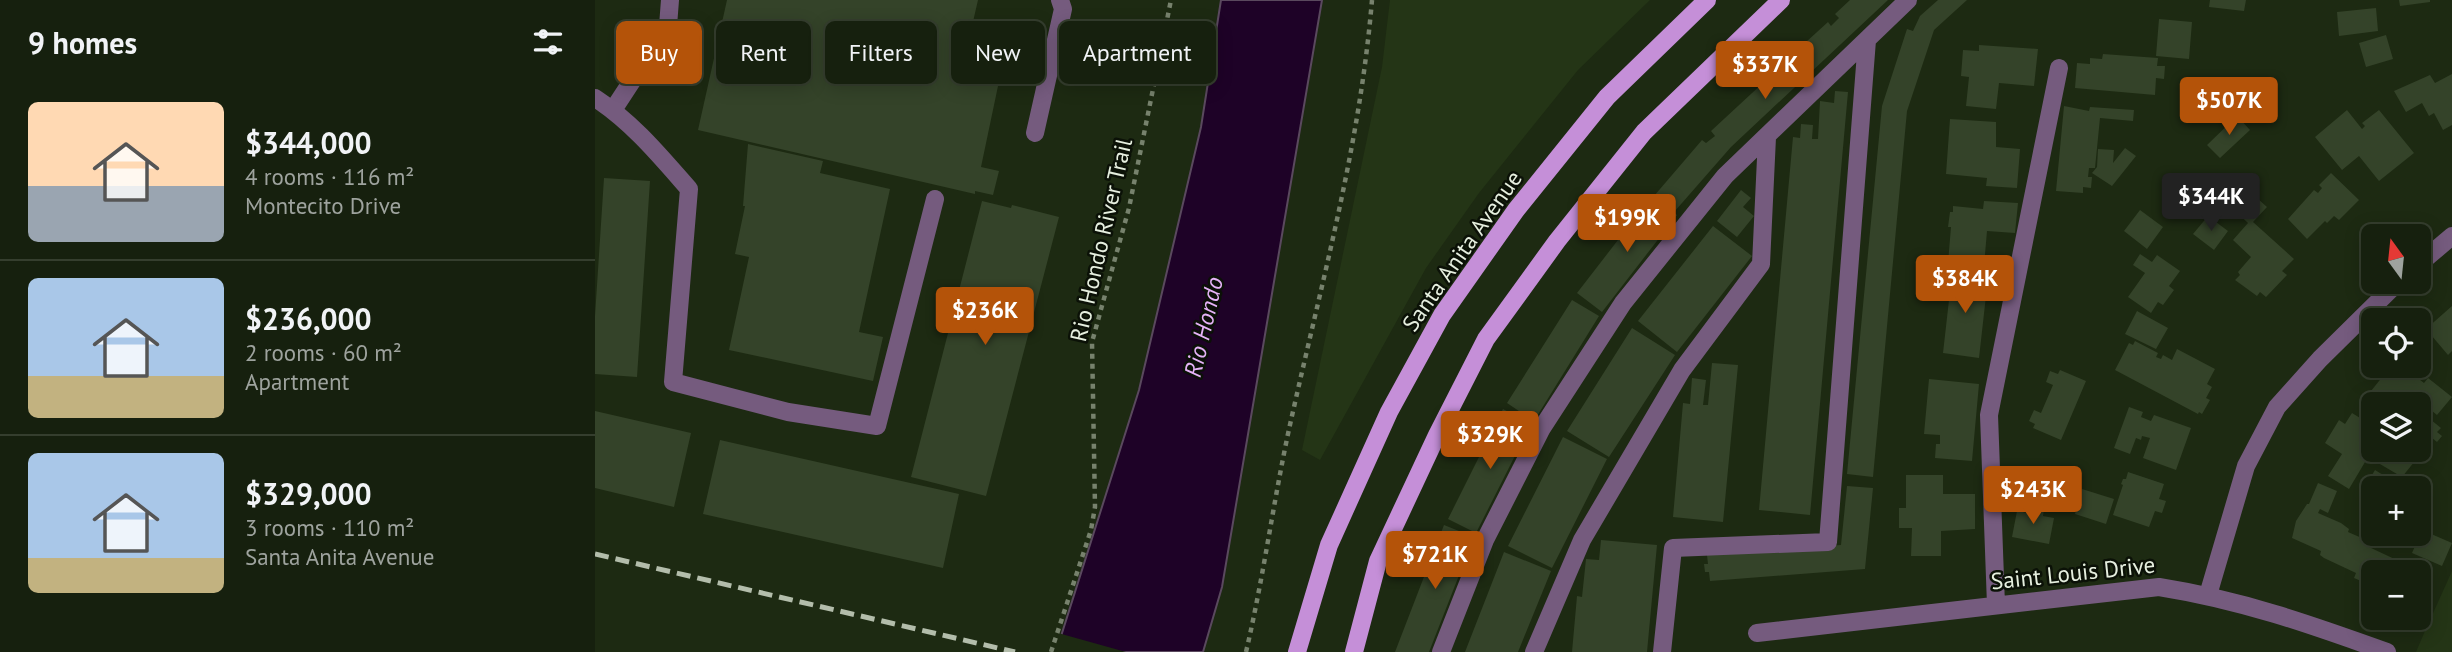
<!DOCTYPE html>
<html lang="en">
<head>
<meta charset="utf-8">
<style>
  :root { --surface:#16200e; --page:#1f2817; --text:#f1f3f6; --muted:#9ea39e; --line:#353e2e; --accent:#b45309 }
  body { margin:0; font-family:"PT Sans",sans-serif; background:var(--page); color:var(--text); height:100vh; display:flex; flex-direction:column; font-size:26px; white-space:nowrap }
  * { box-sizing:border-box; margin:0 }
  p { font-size:23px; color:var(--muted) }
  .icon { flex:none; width:38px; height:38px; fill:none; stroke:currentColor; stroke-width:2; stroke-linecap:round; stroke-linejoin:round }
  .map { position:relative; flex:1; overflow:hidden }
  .side { display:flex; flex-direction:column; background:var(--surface); width:595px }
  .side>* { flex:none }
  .guide { position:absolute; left:21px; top:21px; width:665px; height:63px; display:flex; gap:14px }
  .needle { width:46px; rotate:345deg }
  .fabs { position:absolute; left:1766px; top:224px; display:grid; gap:14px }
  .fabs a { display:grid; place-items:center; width:70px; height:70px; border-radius:10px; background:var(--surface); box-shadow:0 4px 18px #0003,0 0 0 2px var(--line); font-size:35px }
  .price { position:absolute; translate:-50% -60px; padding:0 16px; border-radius:7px; background:var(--accent); color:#fff; font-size:23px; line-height:46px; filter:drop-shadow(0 2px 4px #0008) }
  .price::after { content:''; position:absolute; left:50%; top:42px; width:21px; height:16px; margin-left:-10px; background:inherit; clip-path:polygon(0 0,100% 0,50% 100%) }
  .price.active { background:#222; color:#fff }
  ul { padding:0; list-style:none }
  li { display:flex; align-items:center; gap:21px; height:175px; padding:0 28px }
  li+li { border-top:2px solid var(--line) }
  li span { display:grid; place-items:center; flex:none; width:196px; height:140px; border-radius:10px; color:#555 }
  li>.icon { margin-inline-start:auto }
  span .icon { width:84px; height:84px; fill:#fffc; stroke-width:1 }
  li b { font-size:30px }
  h2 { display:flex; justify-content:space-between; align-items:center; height:84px; padding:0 28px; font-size:30px }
  .pill { padding:0 24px; border-radius:10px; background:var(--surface); box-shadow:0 4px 18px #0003,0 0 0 2px var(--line); font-size:24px; line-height:63px }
  .pill.active { background:var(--accent); color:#fff }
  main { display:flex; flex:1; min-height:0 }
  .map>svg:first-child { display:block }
</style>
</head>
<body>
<main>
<section class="side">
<h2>9 homes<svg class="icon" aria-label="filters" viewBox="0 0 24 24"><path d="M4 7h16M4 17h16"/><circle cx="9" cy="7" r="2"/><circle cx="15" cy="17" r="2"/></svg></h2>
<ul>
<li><span style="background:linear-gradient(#ffd9b3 60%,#9aa5b1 0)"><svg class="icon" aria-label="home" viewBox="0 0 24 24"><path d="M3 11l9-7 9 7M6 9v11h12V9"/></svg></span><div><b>$344,000</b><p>4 rooms · 116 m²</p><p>Montecito Drive</p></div></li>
<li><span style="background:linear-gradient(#a9c7e8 70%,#c2b280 0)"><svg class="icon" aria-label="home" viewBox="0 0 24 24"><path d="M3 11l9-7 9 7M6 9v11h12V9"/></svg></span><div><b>$236,000</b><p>2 rooms · 60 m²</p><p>Apartment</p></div></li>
<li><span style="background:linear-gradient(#a9c7e8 75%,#c2b280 0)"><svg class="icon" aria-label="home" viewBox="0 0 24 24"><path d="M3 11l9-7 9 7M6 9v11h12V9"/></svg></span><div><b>$329,000</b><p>3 rooms · 110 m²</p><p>Santa Anita Avenue</p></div></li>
</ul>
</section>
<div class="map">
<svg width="1857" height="652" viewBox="0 0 1857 652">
  <rect width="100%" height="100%" fill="#1d2a12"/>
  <path fill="#243516" d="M795 0H1055L983 70 884 193 831 268 725 460 707 450 787 67Z
    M1857 571V652H1821L1830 631Z"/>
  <path fill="#1e0227" stroke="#5a495e" stroke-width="2" d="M626 0H727L627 587 608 652H461L544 390 606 127Z"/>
  <path fill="#1d2a12" d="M463 633 531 652H457Z"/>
  <path fill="#344329" d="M132 0H383L371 52 392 57 407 67 386 167 404 171 398 195 380 191V194L103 130Z
    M1255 0H1293L1136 147 1080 211 1059 196 1107 140 1111 143 1120 136 1116 131 1170 81 1173 84 1182 77 1178 72 1233 22 1236 26 1244 18 1240 14Z
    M1343 0H1372L1339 30 1312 111 1278 477 1252 474 1287 106 1312 29 1318 31 1325 16Z
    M1615 0H1651L1649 11 1614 7Z
    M1804 0H1835V2L1805 6Z
    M1781 8 1783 31 1744 36 1742 12Z
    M1564 19 1597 22 1594 59 1561 56Z
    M1791 35 1798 59 1771 67 1764 43Z
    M1384 45 1443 49 1439 86 1404 83 1401 109 1371 106 1374 77 1366 76 1368 50 1384 51Z
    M1508 54 1563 58 1562 66H1570L1569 79 1561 78 1560 95 1480 88 1482 63 1495 64V58L1507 59Z
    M1857 74V125L1848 130 1839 113 1834 116 1827 103 1811 112 1799 91 1835 75 1840 83Z
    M1240 91 1253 92 1215 515 1164 510 1198 137 1205 138 1206 124 1218 125 1217 139H1223L1225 101 1239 103Z
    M1469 106 1494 111 1495 107 1539 110 1538 121 1505 118 1500 168H1494L1493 177H1497L1496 188 1488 187V193L1461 191Z
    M1752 110 1767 129 1770 126 1767 123 1784 110 1819 153 1784 181 1764 156 1747 170 1720 137Z
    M1642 116 1655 130 1625 158 1612 145Z
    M1355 119 1401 122V147L1425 149 1422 188 1391 186 1392 178 1351 174Z
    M153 144 228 161 225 173 295 189 264 332 288 337 278 381 134 350 154 257 140 254 150 206H148Z
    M1530 148 1541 156 1517 186 1497 173 1502 167 1503 149 1519 150 1518 163Z
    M1736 173 1764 200 1744 220 1739 216 1732 223 1730 221 1712 239 1693 219 1719 190 1723 193 1727 188 1724 185Z
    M9 178 55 181 42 377 0 374V316Z
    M1652 189 1672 207 1658 222 1699 259 1687 271 1692 275 1671 297 1665 292 1662 296 1640 280 1645 275 1643 272 1656 257 1638 240 1653 223 1636 207Z
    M1146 190 1156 198 1148 207 1159 216 1142 237 1122 221Z
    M1057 196 1082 215 1007 312 982 293Z
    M387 201 416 208 417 205 464 217 391 496 316 477Z
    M1389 201 1423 203 1420 233 1392 231 1389 266 1353 263 1356 227H1353L1355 212H1358V206L1388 209Z
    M1545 210 1568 227 1552 249 1529 231Z
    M1613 216 1633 231 1619 250 1598 234Z
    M1118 226 1157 256 1082 352 1043 321Z
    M1545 254 1557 262 1562 255 1585 271 1574 286 1579 290 1568 305 1563 302 1556 313 1533 297 1550 273 1538 265Z
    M1354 275 1393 278 1384 358 1348 353 1354 300H1349Z
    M977 300 1004 316 939 421 912 403Z
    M1857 306V351L1853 355 1831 329Z
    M1542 311 1573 328 1561 349 1530 334Z
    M1037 328 1080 355 1014 457 972 431Z
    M1540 341 1563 353 1561 357 1566 359 1568 355 1577 360 1582 349 1620 369 1612 384 1617 387 1611 398 1615 400 1607 414 1604 412 1603 414 1520 370 1534 343 1538 345Z
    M1117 363 1143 365 1128 522 1078 517 1088 403 1095 404 1097 378 1111 380 1108 405H1113Z
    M1796 366H1807L1829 383 1833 378 1857 397 1842 415 1820 397 1814 404H1792L1776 391Z
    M1465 370 1491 381 1466 440 1438 428 1440 424 1434 421 1439 410 1446 413 1458 385 1451 382 1455 371 1463 374Z
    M1334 379 1384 384 1377 461 1340 458 1341 444H1345V435L1329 434Z
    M1534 407 1548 412 1546 417 1556 421 1559 415 1596 428 1581 470 1548 458 1555 438 1547 436 1546 440 1541 438 1535 454 1519 448Z
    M908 409 936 424 881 533 853 519Z
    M0 411 96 433 79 507 0 488Z
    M1825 411 1846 428 1842 432 1847 436 1842 442 1837 438 1825 452 1824 451Z
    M1757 413 1778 426V450H1814L1824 456 1807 477 1773 457 1754 489 1733 476 1747 454 1730 443 1744 420 1750 424Z
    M968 437 1012 459 957 568 913 546Z
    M125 440 364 494 348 568 108 514Z
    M1780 470 1803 484 1800 488H1778V501L1766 493Z
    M1533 472 1569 484 1564 499 1571 501 1567 513 1560 511 1554 527 1518 515 1528 485 1526 484 1528 479H1531Z
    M1311 475H1348V494H1380V529L1346 531V556H1316L1317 528H1304V508H1311Z
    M1723 483 1742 491 1733 513 1725 509 1723 513 1746 523 1754 529 1753 532 1776 542 1774 547 1808 563 1806 572H1778V586L1759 578 1761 573 1729 558 1725 555 1726 551 1697 538 1701 521 1712 504H1714Z
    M1252 486 1278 488 1270 569 1115 581 1114 572H1110L1109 564H1113L1112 555 1246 545Z
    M1487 489 1519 499 1511 524 1480 514Z
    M1434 507 1449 509 1448 516 1459 518 1454 544 1417 537 1422 511 1433 513Z
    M849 525 879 537 834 652H800Z
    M1827 530 1857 543 1847 566 1817 553Z
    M1006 540 1062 545 1052 652H977L982 596 987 597 991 559 1004 560Z
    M909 552 956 571 923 652H870Z"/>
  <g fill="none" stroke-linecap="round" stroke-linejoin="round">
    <path stroke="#77826d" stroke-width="4.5" stroke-dasharray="5 5" stroke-linecap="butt" d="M456 652 496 530 500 507 497 342 534 208 576 0
      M651 652C670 571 680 488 699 407 730 269 765 142 777 0"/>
    <path stroke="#755b7e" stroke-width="18" d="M0 98C37 122 65 156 94 189L78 382 193 412 282 426 340 199
      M18 110 73 26 75 0
      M440 133 468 9 465 0
      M1824 264 1857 236
      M1613 595 1651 466 1682 407 1725 359 1803 282
      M1401 605 1394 415 1464 68
      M1162 633 1564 587C1646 600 1714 624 1792 652
      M846 652 890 540 947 428 1028 303 1130 176 1313 0
      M939 652 987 540 1087 370 1166 264 1172 137
      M1067 652 1078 548 1233 542 1272 40"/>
    <path stroke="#c58fd8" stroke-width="18" d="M702 652 734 545 794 412 847 315 921 210 1012 97 1112 0
      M759 652 783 561 842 435 891 339 962 241 1049 132 1186 0"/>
    <path stroke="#b3bdab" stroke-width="5" stroke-dasharray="14 7" stroke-linecap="butt" d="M0 554 420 652"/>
  </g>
  <g text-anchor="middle" stroke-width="5" stroke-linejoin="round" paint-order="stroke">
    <g font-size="23" fill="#e6efdf" stroke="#0b1107">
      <text transform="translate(506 240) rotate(-77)" y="8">Rio Hondo River Trail</text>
      <text transform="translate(867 251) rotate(-55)" y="8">Santa Anita Avenue</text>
      <text transform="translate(1478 573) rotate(-6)" y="8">Saint Louis Drive</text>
    </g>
    <g font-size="24" font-style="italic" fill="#e5b2f7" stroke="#0b1107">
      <text transform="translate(609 327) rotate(-77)" y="8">Rio Hondo</text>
    </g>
  </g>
</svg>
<div class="fabs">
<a><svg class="needle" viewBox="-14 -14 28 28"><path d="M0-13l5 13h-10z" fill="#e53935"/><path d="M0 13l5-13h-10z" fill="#9ea39e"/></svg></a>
<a><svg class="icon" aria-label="locate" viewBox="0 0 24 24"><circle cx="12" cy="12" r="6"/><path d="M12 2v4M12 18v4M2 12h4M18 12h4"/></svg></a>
<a><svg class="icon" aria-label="layers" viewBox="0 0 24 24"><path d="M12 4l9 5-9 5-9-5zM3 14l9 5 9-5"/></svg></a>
<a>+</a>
<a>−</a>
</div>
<b class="price" style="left:1170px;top:101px">$337K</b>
<b class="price" style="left:1634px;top:137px">$507K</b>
<b class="price active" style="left:1616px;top:233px">$344K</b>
<b class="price" style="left:1032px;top:254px">$199K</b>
<b class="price" style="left:1370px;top:315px">$384K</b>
<b class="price" style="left:390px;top:347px">$236K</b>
<b class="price" style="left:895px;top:471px">$329K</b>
<b class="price" style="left:1438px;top:526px">$243K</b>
<b class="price" style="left:840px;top:591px">$721K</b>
<div class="guide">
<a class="pill active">Buy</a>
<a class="pill">Rent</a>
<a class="pill">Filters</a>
<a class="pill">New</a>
<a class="pill">Apartment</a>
</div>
</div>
</main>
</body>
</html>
